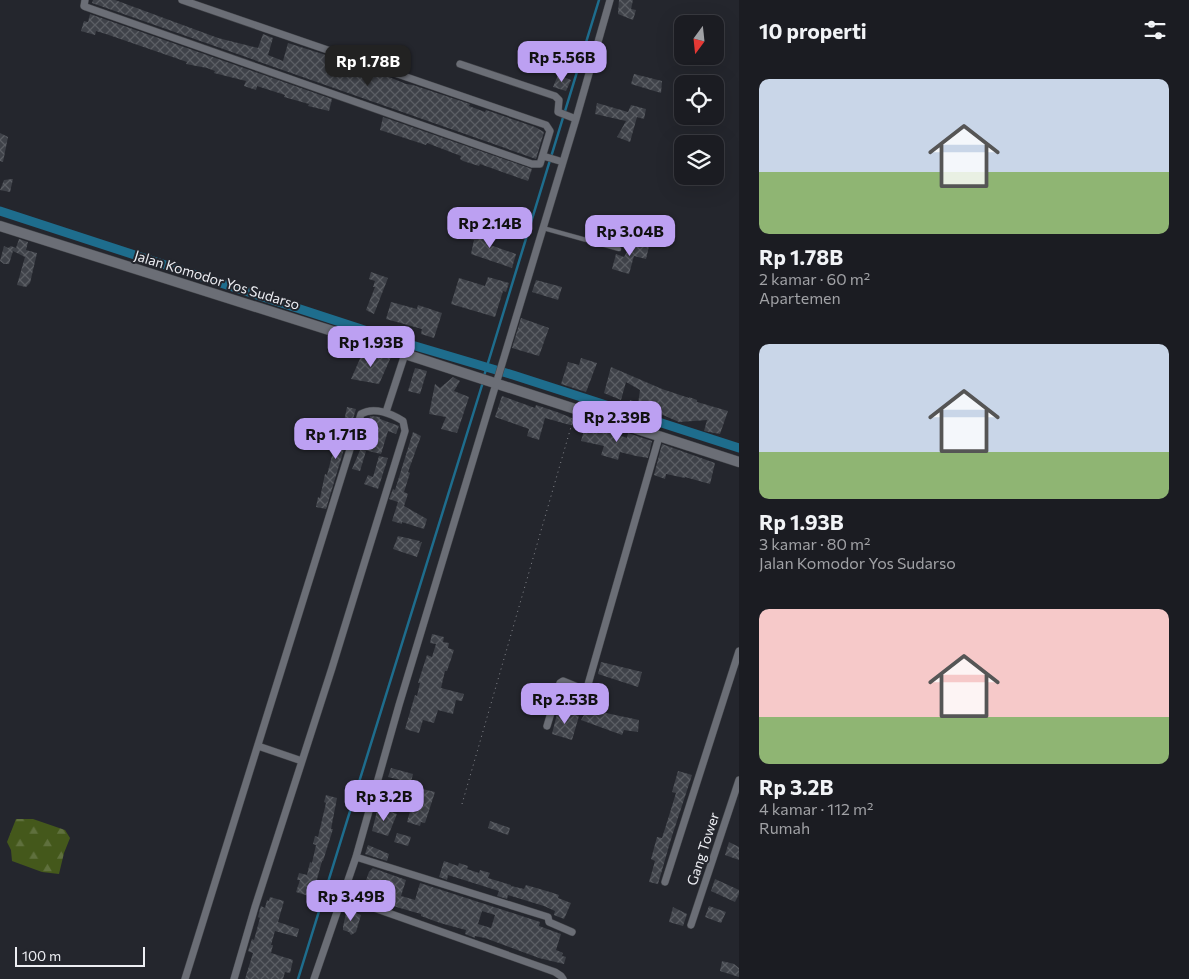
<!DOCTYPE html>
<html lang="id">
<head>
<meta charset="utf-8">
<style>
  :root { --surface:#1b1c22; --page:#28292f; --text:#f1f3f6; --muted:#a0a1a5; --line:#393a40; --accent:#bca0f2 }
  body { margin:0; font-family:Commissioner,sans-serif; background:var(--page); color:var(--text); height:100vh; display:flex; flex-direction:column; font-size:19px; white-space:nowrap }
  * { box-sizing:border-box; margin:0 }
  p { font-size:16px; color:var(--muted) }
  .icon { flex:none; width:28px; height:28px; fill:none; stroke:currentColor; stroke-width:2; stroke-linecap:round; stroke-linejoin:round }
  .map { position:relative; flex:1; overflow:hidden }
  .side { display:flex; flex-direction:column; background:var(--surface); width:450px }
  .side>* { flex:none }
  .needle { width:32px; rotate:195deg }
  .controls { position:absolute; left:674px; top:15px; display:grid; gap:10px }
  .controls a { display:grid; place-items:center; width:50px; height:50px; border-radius:10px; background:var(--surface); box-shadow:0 5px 20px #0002,0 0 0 1px var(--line); font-size:25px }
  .scale { position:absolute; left:15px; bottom:12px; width:130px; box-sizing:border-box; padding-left:5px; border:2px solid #edeef3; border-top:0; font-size:14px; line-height:18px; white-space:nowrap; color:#edeef3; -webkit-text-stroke:4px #24262d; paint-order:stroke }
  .price { position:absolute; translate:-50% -42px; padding:0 11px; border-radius:10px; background:var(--accent); color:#111; font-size:16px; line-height:32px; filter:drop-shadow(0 1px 2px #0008) }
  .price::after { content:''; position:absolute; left:50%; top:30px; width:15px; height:11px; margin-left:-8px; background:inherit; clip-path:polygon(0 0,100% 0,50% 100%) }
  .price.selected { background:#222; color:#fff }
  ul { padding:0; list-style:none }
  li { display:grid; align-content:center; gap:10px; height:265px; padding:0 20px }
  li span { display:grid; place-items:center; height:155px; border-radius:10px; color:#555 }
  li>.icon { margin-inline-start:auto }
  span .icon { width:90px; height:90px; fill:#fffc; stroke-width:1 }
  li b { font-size:21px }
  h2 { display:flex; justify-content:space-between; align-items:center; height:60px; padding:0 20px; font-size:21px }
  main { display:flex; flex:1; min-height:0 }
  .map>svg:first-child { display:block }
</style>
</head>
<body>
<main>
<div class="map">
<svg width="739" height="979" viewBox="0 0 739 979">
  <defs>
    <pattern id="forest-firs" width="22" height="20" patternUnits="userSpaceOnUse" patternTransform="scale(1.25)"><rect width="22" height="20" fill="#44581b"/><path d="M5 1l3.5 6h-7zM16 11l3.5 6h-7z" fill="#5f703d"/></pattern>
    <pattern id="building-cross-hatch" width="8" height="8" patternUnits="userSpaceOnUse" patternTransform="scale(1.25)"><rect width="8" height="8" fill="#3f4249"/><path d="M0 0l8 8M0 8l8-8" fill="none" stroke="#5b5e64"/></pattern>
  </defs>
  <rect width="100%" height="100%" fill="#24262d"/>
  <path fill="url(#forest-firs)" d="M16 819H33L65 830 70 838 64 853 59 874 42 872 12 861 11 850 7 842Z"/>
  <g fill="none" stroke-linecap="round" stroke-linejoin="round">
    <path stroke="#1e6d8d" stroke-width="2.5" d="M484 376 599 0
      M298 979 483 382"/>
    <path stroke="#1e6d8d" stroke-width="9" d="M0 211 395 340 513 375 739 448"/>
  </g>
  <path fill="url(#building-cross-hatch)" fill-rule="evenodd" d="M93 0H115L218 38 258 48 263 34 273 38 268 55 283 61 288 43 332 57V59L348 65 349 63 359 66 358 68 377 75 378 73 382 74 406 84 413 85 470 104 469 106 485 112 486 110 535 127 544 132 536 159 92 3Z
    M619 0H633L631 9 636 10 633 20 618 14Z
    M90 14 332 99 329 111 308 106 309 104 284 97 285 95 257 86 256 90 244 86 246 81 214 73 215 71 207 68 186 64 187 62 106 34 96 31 95 35 81 31 84 21 88 22Z
    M634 74 662 81 661 93 631 84Z
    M558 75 571 80 566 91 553 87Z
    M597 103 628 112 631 105 646 109 644 119 637 117 630 142 617 137 626 121 595 114Z
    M383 117 532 169 528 181 480 164 479 166 463 161 460 159 461 156 427 143 426 145 380 130Z
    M0 133 8 137 3 162 0 161Z
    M13 179 10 192 0 190 4 180Z
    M474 228 493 235 490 245 516 254 512 268 471 254 474 240 470 239Z
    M19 239 28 242 26 250 37 253 30 283 26 287 17 285 25 257 13 251 9 264H4L0 261 4 246 8 248 11 246 16 248Z
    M633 241 649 246 646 259 634 256 629 274 612 269 616 254 624 257Z
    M371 272 388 278 374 314 366 310 375 287H373L375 281 369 279Z
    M488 277 509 283 506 292 503 291 495 317 451 304 459 278 485 286Z
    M536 280 562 287 558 300 532 292Z
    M391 302 417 309 418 305 442 313 434 338 421 334 422 329 386 319Z
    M521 318 549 328 539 356 512 348Z
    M339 340 355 345 352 351 337 346Z
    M363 352 377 358 379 353 391 357 379 384 351 379Z
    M581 358 597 363 586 392 561 384 568 362 579 365Z
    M611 367 662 389 689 398V397L697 400V402L728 411 720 434 704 431 707 420 679 422 656 412 657 409 638 404 640 390 626 382 621 400 604 393Z
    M415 368 427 371 420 394 408 391Z
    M453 377 460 381 454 391 469 397 457 433 441 429 446 417 429 414 435 384 440 388Z
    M502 396 535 408 536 405 557 412 584 423 581 428 545 418 539 440 527 436 529 429 495 417Z
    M630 400 637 402 635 411 628 410Z
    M347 407 356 409 326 509 316 507 318 497 320 498 325 474 327 475 333 452 334 453 339 431H342Z
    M370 416 380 417V419L399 426 396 434 388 431 381 454 364 450 366 451 360 471 352 469 366 436Z
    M586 423 627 438 628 433 652 441 648 458 636 456 620 452 618 460 601 455 604 446 581 441Z
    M413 432 421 436 408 472 410 473 404 492 408 494 404 506 427 519 424 529 402 522V524L392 521 398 502 389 499 393 489 395 490Z
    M662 444 715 463 710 484 685 477V478L666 474 665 479 654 475Z
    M379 456 388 458 378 489 364 484 368 475 373 477Z
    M398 536 420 541 419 543 422 542 417 557 393 549Z
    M432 634 444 637 443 642 449 643 448 648 454 650 447 671H445L441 688 464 694 462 701 456 700 453 714 438 710 434 723 423 720 419 733 405 729 415 695 417 696 420 683H418L427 655 432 657 436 644 430 643Z
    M601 662 642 672 638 687 598 674Z
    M587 709 639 720 638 732 624 730 622 735 581 720Z
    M558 710 579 716 572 740 552 734Z
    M391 768 413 774 410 786 435 792 425 823 421 822 420 826 407 822 412 804 408 803V800L396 796 400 780 388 777Z
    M678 771 692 775 671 839 658 884 649 882 655 861 651 859 657 837 662 838 668 819 676 793 672 792Z
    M326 795 337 798 331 829H333L323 861H322L314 890 317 891 315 898 296 892 300 880H297L299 873 307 875 310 862 312 863 316 845 313 844 315 836 318 837 326 803 324 802Z
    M378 807 397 814 388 836 372 831Z
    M490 821 510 828 508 835 488 828Z
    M397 833 411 837 408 846 394 842Z
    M729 842 739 847V860L725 855Z
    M368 845 389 854 387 861 365 854Z
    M444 861 458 866 459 863 468 866 467 869 479 873 480 870 490 873 488 878 511 885V886L524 889 526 885 550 892 559 895 558 898 571 903 564 919 554 915 555 911 544 906 508 895 507 899 497 896 499 891 448 875 447 880 439 877Z
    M373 868 406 880 401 896 415 900 420 883 540 922 539 926 561 934 556 950 563 953 562 956 566 957 564 964 539 958 485 938 475 936V938L465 934 466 930 440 923 421 916V914L379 902 378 904 360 897 369 872ZM482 911 495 915 491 928 478 924Z
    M715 879 739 890V894L735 902 711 891Z
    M270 897 284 901 278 922 299 929 297 937 275 931 271 945H273L271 953 293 960 290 973 285 972 283 979H245L253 953 248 951 252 939 254 940 260 918 258 917 260 909 261 906 265 908 267 900 269 901Z
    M709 906 726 912 721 923 705 917Z
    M673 907 687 914 683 926 669 922Z
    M351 911 361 915 356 932 351 935 349 932 343 930V927L346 913Z
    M722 961 734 964 739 968V977L720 971Z"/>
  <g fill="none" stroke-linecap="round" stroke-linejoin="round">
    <defs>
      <path id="lane" d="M543 228 619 249"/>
      <path id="street" d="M85 0 84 6 86 7 532 164H540L550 131 546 125 182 0
        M460 64 555 96 559 100 558 112 576 119
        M543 156 563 162
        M386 412 405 354
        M547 726 560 683 563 681 580 688H587L659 437
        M258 746 302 761
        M356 857 548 917 549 922 572 932
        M665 882 739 651
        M343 897 555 972 561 976 563 979
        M691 925 739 780
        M185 979 361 414C374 406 392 414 403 421L405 431 332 668 255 907 234 979
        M314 979 356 857 399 705 576 119 610 0"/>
      <path id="secondary" d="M0 226 405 354 739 462"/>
    </defs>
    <use href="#lane" stroke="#43454a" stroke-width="5"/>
    <use href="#street" stroke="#43454a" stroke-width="8"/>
    <use href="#secondary" stroke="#43454a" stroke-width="11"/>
    <path stroke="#87898f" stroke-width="1" stroke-dasharray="1 4" stroke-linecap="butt" d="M462 804 573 420"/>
    <use href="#lane" stroke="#6b6e76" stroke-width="4"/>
    <use href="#street" stroke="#6b6e76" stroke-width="7"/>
    <use href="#secondary" stroke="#6b6e76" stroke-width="10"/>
  </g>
  <g text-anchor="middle" stroke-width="4" stroke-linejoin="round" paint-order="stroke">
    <g font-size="14" fill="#edeef3" stroke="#24262d">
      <text transform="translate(217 280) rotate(17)" y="5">Jalan Komodor Yos Sudarso</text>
      <text transform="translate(703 849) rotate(-72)" y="5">Gang Tower</text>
    </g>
  </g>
</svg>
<div class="controls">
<a><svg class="needle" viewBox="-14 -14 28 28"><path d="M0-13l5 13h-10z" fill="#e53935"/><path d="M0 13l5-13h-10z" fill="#a0a1a5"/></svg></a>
<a><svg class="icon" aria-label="locate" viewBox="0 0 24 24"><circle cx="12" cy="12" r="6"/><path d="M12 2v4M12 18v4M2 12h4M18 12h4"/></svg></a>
<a><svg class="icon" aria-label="layers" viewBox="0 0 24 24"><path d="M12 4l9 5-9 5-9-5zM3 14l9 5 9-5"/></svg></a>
</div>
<div class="scale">100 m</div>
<b class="price" style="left:562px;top:83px">Rp 5.56B</b>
<b class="price selected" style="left:368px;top:87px">Rp 1.78B</b>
<b class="price" style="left:490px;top:249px">Rp 2.14B</b>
<b class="price" style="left:630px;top:257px">Rp 3.04B</b>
<b class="price" style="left:371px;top:368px">Rp 1.93B</b>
<b class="price" style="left:617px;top:443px">Rp 2.39B</b>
<b class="price" style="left:336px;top:460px">Rp 1.71B</b>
<b class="price" style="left:565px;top:725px">Rp 2.53B</b>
<b class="price" style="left:384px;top:822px">Rp 3.2B</b>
<b class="price" style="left:351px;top:922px">Rp 3.49B</b>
</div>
<section class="side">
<h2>10 properti<svg class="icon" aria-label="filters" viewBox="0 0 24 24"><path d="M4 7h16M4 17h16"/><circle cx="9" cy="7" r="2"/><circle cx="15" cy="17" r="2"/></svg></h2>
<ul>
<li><span style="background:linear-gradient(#c9d6e8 60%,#8fb573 0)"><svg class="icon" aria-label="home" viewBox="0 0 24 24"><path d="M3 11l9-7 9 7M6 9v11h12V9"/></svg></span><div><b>Rp 1.78B</b><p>2 kamar · 60 m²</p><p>Apartemen</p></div></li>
<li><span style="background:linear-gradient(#c9d6e8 70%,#8fb573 0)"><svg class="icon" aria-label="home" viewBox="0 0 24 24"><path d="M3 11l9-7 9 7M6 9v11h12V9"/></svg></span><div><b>Rp 1.93B</b><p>3 kamar · 80 m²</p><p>Jalan Komodor Yos Sudarso</p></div></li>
<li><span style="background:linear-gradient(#f6c9c9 70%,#8fb573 0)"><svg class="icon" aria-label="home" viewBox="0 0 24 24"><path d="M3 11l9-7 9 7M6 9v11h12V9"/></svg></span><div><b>Rp 3.2B</b><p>4 kamar · 112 m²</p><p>Rumah</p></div></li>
</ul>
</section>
</main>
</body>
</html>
